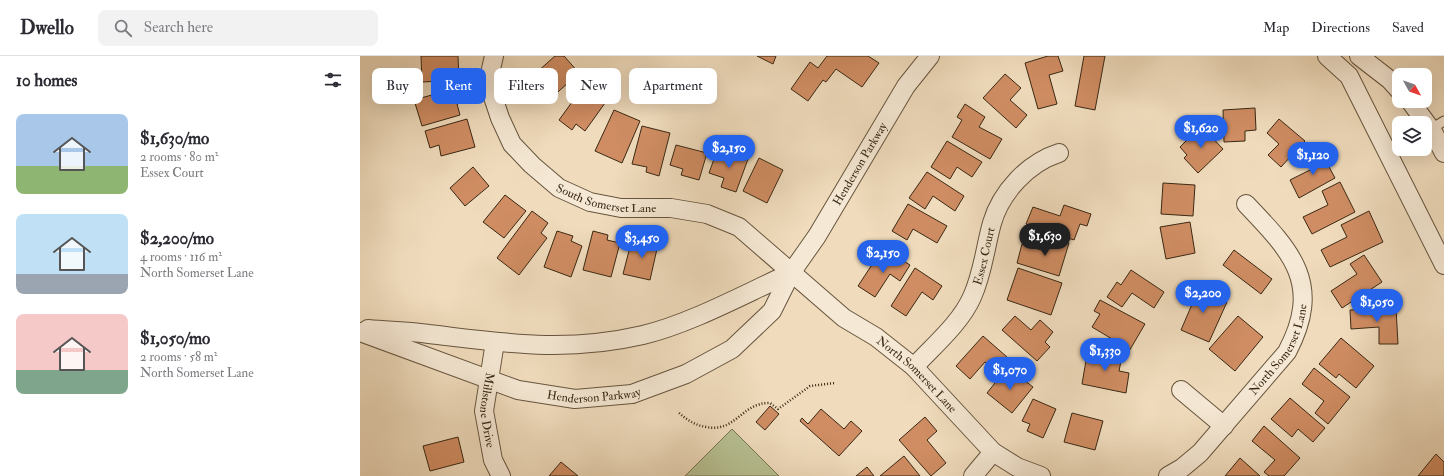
<!DOCTYPE html>
<html lang="en">
<head>
<meta charset="utf-8">
<style>
  :root { --surface:#fff; --page:#f2f2f3; --text:#2b2b33; --muted:#7c7c81; --line:#e1e1e2; --accent:#2563eb }
  body { margin:0; font-family:"IM FELL Double Pica",serif; background:var(--page); color:var(--text); height:100vh; display:flex; flex-direction:column; font-size:15px; white-space:nowrap }
  * { box-sizing:border-box; margin:0 }
  p { font-size:13px; color:var(--muted) }
  .icon { flex:none; width:22px; height:22px; fill:none; stroke:currentColor; stroke-width:2; stroke-linecap:round; stroke-linejoin:round }
  .map { position:relative; flex:1; overflow:hidden }
  .drawer { display:flex; flex-direction:column; background:var(--surface); width:360px }
  .drawer>* { flex:none }
  .hud { position:absolute; left:12px; top:12px; width:380px; height:36px; display:flex; gap:8px }
  .needle { width:26px; rotate:130deg }
  .fabs { position:absolute; left:1032px; top:12px; display:grid; gap:8px }
  .fabs a { display:grid; place-items:center; width:40px; height:40px; border-radius:8px; background:var(--surface); box-shadow:0 4px 16px #0002; font-size:20px }
  .price { position:absolute; translate:-50% -34px; padding:0 9px; border-radius:14px; background:var(--accent); color:#fff; font-size:13px; line-height:26px; filter:drop-shadow(0 1px 2px #0008) }
  .price::after { content:''; position:absolute; left:50%; top:24px; width:12px; height:9px; margin-left:-6px; background:inherit; clip-path:polygon(0 0,100% 0,50% 100%) }
  .price.active { background:#222; color:#fff }
  ul { padding:0; list-style:none }
  li { display:flex; align-items:center; gap:12px; height:100px; padding:0 16px }
  li span { display:grid; place-items:center; flex:none; width:112px; height:80px; border-radius:8px; color:#555 }
  li>.icon { margin-inline-start:auto }
  span .icon { width:48px; height:48px; fill:#fffc; stroke-width:1 }
  li b { font-size:17px }
  h2 { display:flex; justify-content:space-between; align-items:center; height:48px; padding:0 16px; font-size:17px }
  .pill { padding:0 14px; border-radius:8px; background:var(--surface); box-shadow:0 4px 16px #0002; font-size:14px; line-height:36px }
  .pill.active { background:var(--accent); color:#fff }
  header { display:flex; align-items:center; gap:24px; box-sizing:border-box; height:56px; padding:0 20px; background:var(--surface); border-bottom:1px solid var(--line) }
  header strong { font-size:19px }
  nav { display:flex; gap:22px; margin-inline-start:auto; font-size:14px }
  .search { width:280px; height:36px; background:var(--page); display:flex; align-items:center; gap:10px; box-sizing:border-box; padding:0 14px; border-radius:8px; color:var(--muted); font-size:15px }
  main { display:flex; flex:1; min-height:0 }
  .map>svg:first-child { display:block }
</style>
</head>
<body>
<header>
<strong>Dwello</strong>
<div class="search"><svg class="icon" aria-label="search" viewBox="0 0 24 24"><circle cx="10" cy="10" r="6"/><path d="M15 15l6 6"/></svg>Search here</div>
<nav><a>Map</a><a>Directions</a><a>Saved</a></nav>
</header>
<main>
<section class="drawer">
<h2>10 homes<svg class="icon" aria-label="filters" viewBox="0 0 24 24"><path d="M4 7h16M4 17h16"/><circle cx="9" cy="7" r="2"/><circle cx="15" cy="17" r="2"/></svg></h2>
<ul>
<li><span style="background:linear-gradient(#a9c7e8 65%,#8fb573 0)"><svg class="icon" aria-label="home" viewBox="0 0 24 24"><path d="M3 11l9-7 9 7M6 9v11h12V9"/></svg></span><div><b>$1,630/mo</b><p>2 rooms · 80 m²</p><p>Essex Court</p></div></li>
<li><span style="background:linear-gradient(#bfe0f5 75%,#9aa5b1 0)"><svg class="icon" aria-label="home" viewBox="0 0 24 24"><path d="M3 11l9-7 9 7M6 9v11h12V9"/></svg></span><div><b>$2,200/mo</b><p>4 rooms · 116 m²</p><p>North Somerset Lane</p></div></li>
<li><span style="background:linear-gradient(#f6c9c9 70%,#7fa58c 0)"><svg class="icon" aria-label="home" viewBox="0 0 24 24"><path d="M3 11l9-7 9 7M6 9v11h12V9"/></svg></span><div><b>$1,050/mo</b><p>2 rooms · 58 m²</p><p>North Somerset Lane</p></div></li>
</ul>
</section>
<div class="map">
<svg width="1084" height="420" viewBox="0 0 1084 420">
  <rect width="100%" height="100%" fill="#f0dcbd"/>
  <filter id="stains"><feTurbulence type="fractalNoise" baseFrequency=".005" numOctaves="4"/><feColorMatrix values="0 0 0 0 .2 0 0 0 0 .09 0 0 0 0 .02 0 0 0 .5 -.17"/></filter>
  <radialGradient id="worn" r=".72"><stop offset=".6" stop-color="#630" stop-opacity="0"/><stop offset="1" stop-color="#630" stop-opacity=".3"/></radialGradient>
  <path fill="#b7c193" stroke="#787453" d="M372 373 419 420H325Z"/>
  <path fill="#d08d63" stroke="#392813" d="M61 0H98L99 24 62 26Z
    M195 0H204L219 17 189 44 179 32 176 35 167 25Z
    M397 0H416L413 8Z
    M467 0H508L519 7 502 31 476 13 466 26 463 24 448 45 431 33 450 6 458 12Z
    M688 0H698L703 15 689 19 697 48 678 53 665 7Z
    M724 0H745L735 54 715 50Z
    M645 18 661 32 650 44 667 59 656 72 623 42Z
    M100 31 104 46 97 48 100 59 62 70 54 44Z
    M223 31 245 47 225 75 216 68 212 74 199 64Z
    M605 48 625 61 619 71 642 83 630 103 592 81 602 64 597 61Z
    M895 52 896 74 885 75V85L864 86 863 54Z
    M254 54 280 65 262 107 235 95Z
    M107 63 115 91 81 100 79 89 70 92 65 75Z
    M919 63 945 85 921 111 908 99 919 88 907 77Z
    M282 70 310 77 299 120 286 116 287 111 272 108Z
    M841 70 863 93 838 117 824 102 827 99 820 91Z
    M587 85 622 106 612 121 597 111 590 123 571 111Z
    M316 89 347 97 339 124 321 119 323 113 310 109Z
    M358 92 388 103 376 136 361 131 364 122 349 117Z
    M959 92 975 122 939 142 930 124 956 111 949 98Z
    M399 102 423 114 407 147 383 135Z
    M113 111 129 130 105 150 90 132Z
    M567 116 604 140 595 155 573 140 565 153 549 142Z
    M980 126 995 156 952 178 943 161 968 149 962 135Z
    M803 127 835 129 833 160 801 158Z
    M145 139 166 155 144 182 123 166Z
    M548 148 587 170 577 187 553 173 547 184 532 175Z
    M704 149 731 158 727 170 720 168 714 184 666 168 673 151 700 160Z
    M172 155 188 167 181 177 187 182 159 219 137 202Z
    M1009 155 1023 186 970 211 961 194 987 181 981 169Z
    M830 166 835 197 806 203 800 171Z
    M197 175 213 180 211 185 222 190 211 221 184 211Z
    M233 175 248 179 247 184 260 187 251 221 223 214Z
    M285 181 299 184 290 224 263 218 271 187 283 189Z
    M692 181 709 187 699 220 657 207 662 188 687 196Z
    M874 194 912 223 901 238 863 209Z
    M519 198 532 206 536 200 550 209 540 225 530 218 515 241 498 230Z
    M1004 199 1022 226 982 252 971 235 997 218 990 208Z
    M555 212 582 230 573 244 562 236 546 260 531 250Z
    M658 212 702 227 691 259 647 244Z
    M771 214 804 236 794 252 772 237 762 251 747 241 757 226 761 229Z
    M832 230 867 246 849 286 821 274 833 246 826 243Z
    M740 244 785 268 768 297 750 287 752 283 732 271 740 258 734 255Z
    M1036 252 1038 288H1019V271L991 273 990 254Z
    M655 260 671 274 680 264 693 276 685 286 690 291 677 305 642 274Z
    M878 260 903 281 875 315 849 293Z
    M623 280 647 301 636 315 625 306 610 323 596 310Z
    M981 282 1014 310 996 332 979 318 976 322 959 308Z
    M728 293 762 300 759 315 769 317 766 337 722 328Z
    M954 312 990 341 968 368 955 357 964 345 942 328Z
    M643 317 650 323 655 317 673 331 652 357 627 337Z
    M930 342 965 372 953 386 938 373 932 381 911 363Z
    M673 343 696 353 683 382 667 375 670 368 662 365Z
    M410 350 419 358 405 374 396 366Z
    M461 353 484 373 491 365 502 375 479 400 440 365 442 362 448 368Z
    M712 357 743 365 735 394 704 386Z
    M565 361 577 375 567 384 586 407 571 420 539 384Z
    M904 370 940 402 924 420H909L904 416 915 404 892 385Z
    M98 381 104 406 70 415 63 390Z
    M1076 398 1084 406V420H1058Z
    M544 400 560 420H520Z
    M880 402 900 420H865Z
    M201 406 218 420H189Z
    M507 411 514 420H496Z"/>
  <g fill="none" stroke-linecap="round" stroke-linejoin="round">
    <defs>
      <path id="lane" d="M1071 73 1084 65"/>
      <g id="street">
        <path id="s1" d="M134 0 128 26 140 62 152 88 172 109 199 132 230 146 261 152H311L347 158 379 171 484 262 516 281 554 311 633 396 657 411 681 420"/>
        <path d="M967 0 989 20 1084 209"/>
        <path d="M999 0 1030 24 1039 34"/>
        <path d="M1050 45 1073 76 1084 97"/>
        <path d="M8 273C28 275 49 275 69 278 146 287 205 297 283 279 332 267 384 238 431 217"/>
        <path id="s2" d="M0 276 158 334 215 343 272 338 326 318 372 293 412 255 431 217 457 180 546 30 570 0"/>
        <path id="s3" d="M135 286 124 355 133 404 141 420"/>
        <path id="s4" d="M554 311C573 290 600 268 612 241 623 217 625 192 632 167 641 136 668 107 699 97"/>
        <path d="M821 334 864 370"/>
        <path d="M613 420 633 396"/>
        <path id="s5" d="M808 420 822 412 840 397 927 296C963 228 932 196 886 148"/>
      </g>
    </defs>
    <use href="#lane" stroke="#67553e" stroke-width="11"/>
    <use href="#street" stroke="#67553e" stroke-width="20"/>
    <path stroke="#392813" stroke-width="2.5" stroke-dasharray="1 2" stroke-linecap="butt" d="M319 357C327 364 335 369 346 371 376 377 382 346 410 347L418 353 450 330 475 327"/>
    <use href="#lane" stroke="#f5e8d4" stroke-width="9"/>
    <use href="#street" stroke="#f5e8d4" stroke-width="18"/>
  </g>
  <g text-anchor="middle" stroke-width="4" stroke-linejoin="round" paint-order="stroke">
    <g font-size="12" fill="#392813" stroke="#f5e8d4">
      <text dy="4" stroke="none"><textPath href="#s2" startOffset="620">Henderson Parkway</textPath></text>
      <text dy="4" stroke="none"><textPath href="#s1" startOffset="207">South Somerset Lane</textPath></text>
      <text dy="4" stroke="none"><textPath href="#s4" startOffset="134">Essex Court</textPath></text>
      <text dy="4" stroke="none"><textPath href="#s5" startOffset="171">North Somerset Lane</textPath></text>
      <text dy="4" stroke="none"><textPath href="#s1" startOffset="576">North Somerset Lane</textPath></text>
      <text dy="4" stroke="none"><textPath href="#s2" startOffset="245">Henderson Parkway</textPath></text>
      <text dy="4" stroke="none"><textPath href="#s3" startOffset="69">Millstone Drive</textPath></text>
    </g>
  </g>
  <rect width="100%" height="100%" filter="url(#stains)"/>
  <rect width="100%" height="100%" fill="url(#worn)"/>
</svg>
<div class="fabs">
<a><svg class="needle" viewBox="-14 -14 28 28"><path d="M0-13l5 13h-10z" fill="#e53935"/><path d="M0 13l5-13h-10z" fill="#7c7c81"/></svg></a>
<a><svg class="icon" aria-label="layers" viewBox="0 0 24 24"><path d="M12 4l9 5-9 5-9-5zM3 14l9 5 9-5"/></svg></a>
</div>
<b class="price" style="left:841px;top:93px">$1,620</b>
<b class="price" style="left:369px;top:113px">$2,150</b>
<b class="price" style="left:953px;top:120px">$1,120</b>
<b class="price active" style="left:685px;top:201px">$1,630</b>
<b class="price" style="left:282px;top:203px">$3,450</b>
<b class="price" style="left:523px;top:218px">$2,150</b>
<b class="price" style="left:843px;top:258px">$2,200</b>
<b class="price" style="left:1017px;top:267px">$1,050</b>
<b class="price" style="left:745px;top:316px">$1,330</b>
<b class="price" style="left:650px;top:335px">$1,070</b>
<div class="hud">
<a class="pill">Buy</a>
<a class="pill active">Rent</a>
<a class="pill">Filters</a>
<a class="pill">New</a>
<a class="pill">Apartment</a>
</div>
</div>
</main>
</body>
</html>
